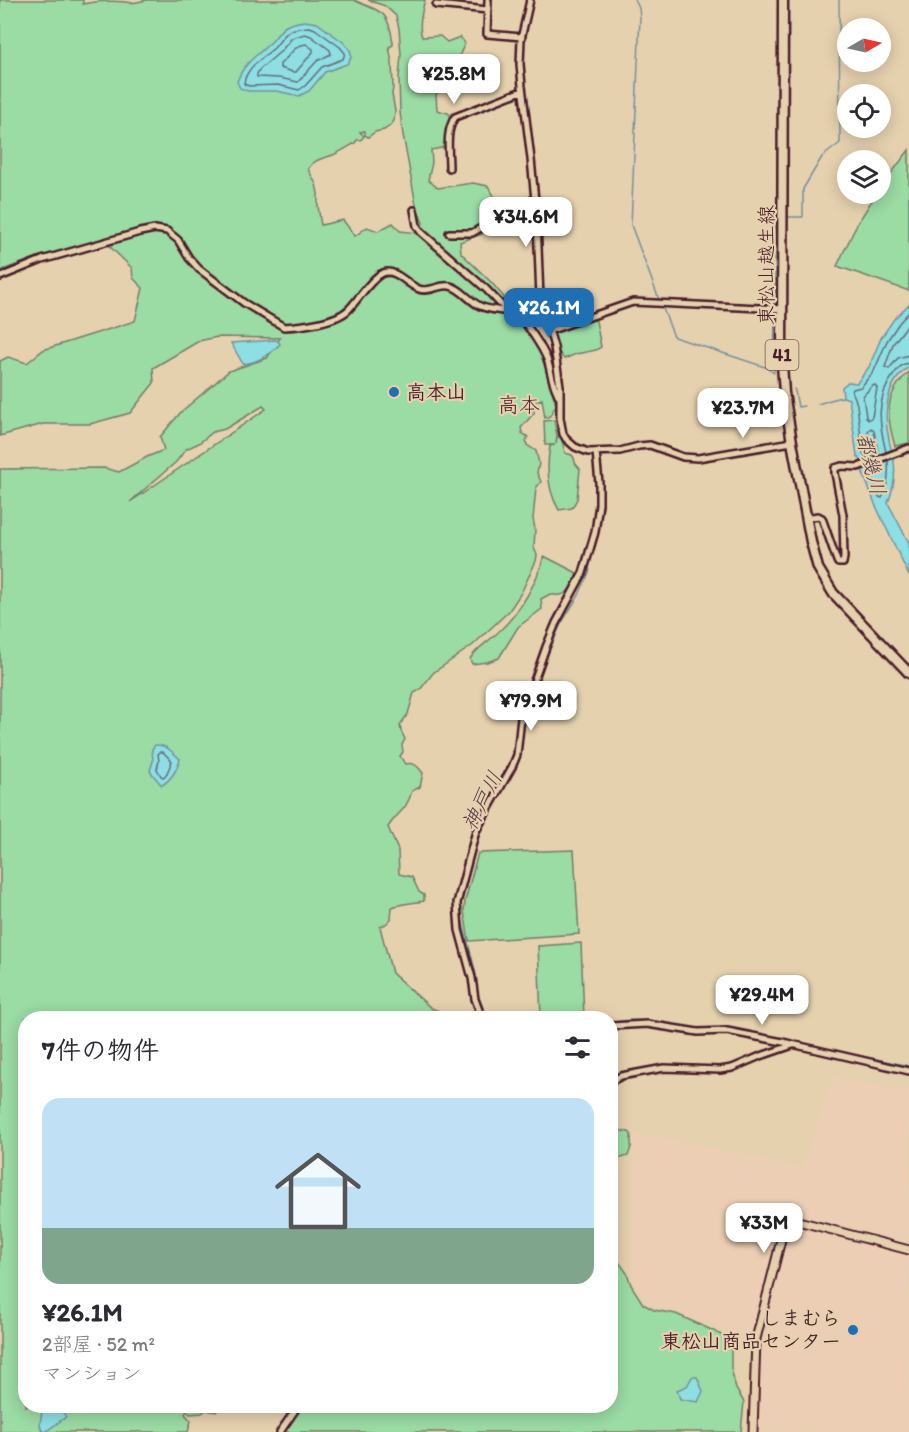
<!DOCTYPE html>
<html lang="ja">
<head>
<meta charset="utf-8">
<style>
  :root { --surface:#fff; --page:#f2f2f3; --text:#2b2b33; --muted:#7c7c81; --line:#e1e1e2; --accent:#1f6fb2 }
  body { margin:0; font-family:Itim,"Klee One",sans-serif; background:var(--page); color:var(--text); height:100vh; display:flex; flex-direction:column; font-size:22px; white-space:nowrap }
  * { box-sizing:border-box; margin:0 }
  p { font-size:20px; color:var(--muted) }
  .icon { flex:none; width:33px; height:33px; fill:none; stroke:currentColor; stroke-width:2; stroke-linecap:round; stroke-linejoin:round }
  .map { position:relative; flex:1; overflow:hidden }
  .sheet { position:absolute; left:18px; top:1011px; width:600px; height:402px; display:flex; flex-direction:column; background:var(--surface); border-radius:24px; box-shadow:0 3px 15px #0003 }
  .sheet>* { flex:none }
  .needle { width:39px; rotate:81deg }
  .fabs { position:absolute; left:837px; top:18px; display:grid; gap:12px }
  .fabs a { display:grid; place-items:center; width:54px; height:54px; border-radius:50%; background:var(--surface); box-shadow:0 3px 15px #0003; font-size:30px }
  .price { position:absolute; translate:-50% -51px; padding:0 14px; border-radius:12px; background:#fff; color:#222; font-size:20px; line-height:39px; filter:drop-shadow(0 2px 3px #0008) }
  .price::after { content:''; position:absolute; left:50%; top:36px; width:18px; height:14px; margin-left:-9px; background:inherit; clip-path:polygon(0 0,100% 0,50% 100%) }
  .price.current { background:var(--accent); color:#fff }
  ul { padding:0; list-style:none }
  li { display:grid; align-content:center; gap:12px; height:318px; padding:0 24px }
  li+li { border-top:2px solid var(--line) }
  li span { display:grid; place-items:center; height:186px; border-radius:18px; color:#555 }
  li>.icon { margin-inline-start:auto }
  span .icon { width:108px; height:108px; fill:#fffc; stroke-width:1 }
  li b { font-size:26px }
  h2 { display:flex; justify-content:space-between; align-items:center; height:72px; padding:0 24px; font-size:26px }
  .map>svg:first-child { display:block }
</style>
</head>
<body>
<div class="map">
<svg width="909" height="1432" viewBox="0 0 909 1432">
  <rect width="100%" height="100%" fill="#e6d1af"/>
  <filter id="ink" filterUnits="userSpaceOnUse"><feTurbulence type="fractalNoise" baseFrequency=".0167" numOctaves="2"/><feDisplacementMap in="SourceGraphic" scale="12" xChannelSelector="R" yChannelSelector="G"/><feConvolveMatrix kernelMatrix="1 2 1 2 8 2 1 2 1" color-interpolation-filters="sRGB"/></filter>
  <g filter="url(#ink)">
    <path fill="#ebceb4" d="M833 1077 909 1092V1432H756L759 1340 646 1302 630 1274 633 1136 637 1133 713 1148 802 1168Z"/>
    <path fill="#9bdba4" stroke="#727d68" stroke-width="1.5" fill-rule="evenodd" d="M0 0H83V4C95 1 120 0 132 3L147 0H354C382 14 387 7 393 42V45L389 47 392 62 393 88 392 94 395 111 394 121 390 126 384 130 375 132 368 137 365 135V131L360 132 364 136 361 140H357L355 143C348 147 340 152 333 155 322 159 314 159 308 169L316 184 318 193V206L321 225 343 220 355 236 367 227 378 231 393 223 400 231 418 233 423 223 416 205 403 135 400 112 399 78 401 55 399 28 396 16 385 6 368 0H425C422 9 418 28 422 37L440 36 447 42 460 37 465 43 455 65 447 71 436 95 437 110 448 113 454 119 451 131V143L441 148 431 150 432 163 428 180 438 188 473 183 488 186 497 201 495 218 482 234 460 242 461 253 491 282 503 296 544 357 556 405 550 416 545 418 542 399 534 402V413L521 428 522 433 528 437 526 441 527 445 536 451 539 463 537 473 541 482 536 488 533 519 535 529 534 548 537 555 536 561 521 593 509 611 473 645 433 673 420 690 414 693 408 714 400 725 401 731 405 739 402 745 403 752 400 756 405 764C415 762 417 766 423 773L420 787 412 791C406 812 398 811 388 827L398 850 399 874 412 877 419 892 424 895V901C412 903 403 903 392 907L391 919 386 924 380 927 392 973 431 1008 457 1018H26V1406H221L216 1412 206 1410 202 1413 190 1414 187 1411 185 1414 191 1421 188 1432H0V469L104 468 119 472 147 457 164 450 160 437 181 412 229 371 267 358 280 338 217 337 199 341 153 368 154 383 130 413 90 424H43L0 436V361L8 357 27 363 43 350 135 321 143 288 133 278 132 268 103 240 40 256 0 271ZM263 406 266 409 130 502 176 462 186 449 199 443 213 432 225 429Z
      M909 150V291L837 266 857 224 876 194H880L881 187Z
      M593 318 596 321 601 347 596 350 576 354 564 359C558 353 555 341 554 333L558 329Z
      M909 372V443L895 446C886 416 884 394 909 372Z
      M554 420 557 435 556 444 557 437 561 436 565 453 572 455 574 458 575 463 580 469 577 499 572 508 559 510C547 490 546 469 550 446L555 445H545L544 421Z
      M544 556 577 573C573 588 567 599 550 594L541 599 542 609 518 627 499 658 487 662 472 664 470 659C476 649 485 644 494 636 518 615 535 587 544 556Z
      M574 850 579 934 469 941 464 911 465 901 478 853Z
      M581 943 584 1018H541L538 946Z
      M611 1116 616 1130 629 1132 631 1134V1147L628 1156 615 1160 614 1187 617 1242 616 1258 627 1273 631 1285 643 1304 654 1310 676 1314 716 1332 731 1341V1368L736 1389 744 1402 741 1432H281L302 1406H610Z"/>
    <path fill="#8ddfe4" stroke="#72929a" stroke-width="1.5" d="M304 21 317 23 343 42 350 50 351 54V58L347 64 325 72 309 91 299 96 277 91H248L240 88 237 82C243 63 257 56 270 43 276 38 279 30 286 26 292 23 298 22 304 21Z
      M909 304V367C886 382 883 415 889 439 890 447 893 454 894 462 896 476 893 490 888 503L909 543V576L875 504 863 473 862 462 857 456 849 399 843 397 842 387 848 382 857 383 869 367 881 338 894 319Z
      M275 340 278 341 280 344C271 354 257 363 243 364L231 343Z
      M155 745C166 744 172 752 180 759 178 768 171 780 162 785L158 781 150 771 153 761 152 749Z
      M692 1377H697L703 1391 698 1402 680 1399 677 1390 687 1386Z
      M43 1406H59L66 1417 45 1432 41 1429 40 1424Z"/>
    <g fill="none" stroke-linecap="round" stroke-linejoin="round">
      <path stroke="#656c75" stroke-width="1.5" d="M310 27 315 29 340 47 345 53 343 59 322 67 305 86 299 90 278 85 249 86 244 84C245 68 263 58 274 48 280 42 283 34 291 30 297 28 303 27 310 27Z
        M305 34 311 36 330 50 331 54 317 61 298 82 279 78 257 77V74L259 70 280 52 292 38Z
        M306 44 313 49V52L296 72H293L280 68V64C289 57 294 45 306 44Z
        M909 323 893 344 885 367 889 369 898 358 909 355
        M875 385 877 388 872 417 868 420 866 417 863 396 872 386Z
        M871 428 874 431 878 452 876 455C867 451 869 440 868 431Z
        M886 452C879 423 875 400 894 374 899 368 901 364 909 363
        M867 459 863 453 857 405 855 398 852 391 853 389 861 387 874 371 887 341 899 323 909 312
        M869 467 879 497 882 498C888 487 889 473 888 460
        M160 752H163L172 761 167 773 164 777 161 776 157 769 159 761 158 754Z"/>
      <path stroke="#72929a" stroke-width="1.5" d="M635 0 639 8 640 17 631 225 660 302
        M786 217H803V189L822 157 840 143 839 0
        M662 306 674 337 765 367 774 373
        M775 306V218H778
        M774 372 775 310
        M794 389 795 391 798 407 804 406
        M818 404 837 398 843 397
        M488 1018 478 998 476 974 462 919 461 905 479 836 487 818 519 761 525 720 547 656 561 624 579 595 590 570
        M610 1023 628 1020 649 1021 701 1029 729 1028 909 1066"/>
      <defs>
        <path id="street" d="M488 0 487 34 522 37
          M530 0 521 39 520 64 522 86 531 159 537 221 540 298 554 347 560 386V418L563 434 566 439 575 447 588 452 620 451 639 446 650 445 683 457 698 458 792 442
          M436 5 488 10
          M449 168C449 151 445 132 455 117L522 91
          M414 210 417 226 421 232 486 289 509 313
          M449 233H472L495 220 536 215
          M0 277 42 260 140 232 155 229 167 231 178 240 189 258 199 269 244 303 284 327C302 326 337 322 349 309 358 300 372 277 383 273 396 268 407 285 419 289 429 293 439 284 450 286 461 288 469 301 480 306 491 311 506 310 515 314 524 318 543 349 547 359 551 371 552 386 560 398
          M549 331 633 302 782 309
          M806 518 818 516 822 518 837 561 838 563H843L844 558 843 515 835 473V468L842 466 858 467 909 448
          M482 1018 475 999 472 978 459 930 457 903 476 831 512 767 517 755 521 718 546 647 556 623 583 573 595 532 599 504V483L596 452
          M610 1026 647 1024 698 1032 727 1031 783 1042 909 1071
          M610 1082 621 1076 664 1068 720 1070 732 1068 758 1057 793 1045
          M280 1432 298 1406"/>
        <path id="secondary" d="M753 1432 756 1339 784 1228 789 1223 798 1221 909 1250"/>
        <path id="primary" d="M783 0 782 364 784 393 792 442 811 542 818 568 833 593 909 673"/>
      </defs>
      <use href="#street" stroke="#4a1f2b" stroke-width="10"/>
      <use href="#secondary" stroke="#4a1f2b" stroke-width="11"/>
      <use href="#primary" stroke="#4a1f2b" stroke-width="13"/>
      <use href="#street" stroke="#e6d1af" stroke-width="5"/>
      <use href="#secondary" stroke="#e6d1af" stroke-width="7"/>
      <use href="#primary" stroke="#e6d1af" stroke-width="8"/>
    </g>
  </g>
  <g fill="#1f6fb2" stroke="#e6d1af" stroke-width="2">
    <circle cx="394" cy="392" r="6"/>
    <circle cx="853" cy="1330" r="6"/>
  </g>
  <g text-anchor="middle" stroke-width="4.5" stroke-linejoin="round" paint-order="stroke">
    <rect fill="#e6d1af" stroke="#795453" stroke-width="1.5" x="765.5" y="340" width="33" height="30" rx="4.5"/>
    <g font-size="18" font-weight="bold" fill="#4a1f2b">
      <text x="782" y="361">41</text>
    </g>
    <g font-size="20" fill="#4a1f2b" stroke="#e6d1af">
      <text transform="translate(766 265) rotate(-90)" y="7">東松山越生線</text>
    </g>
    <g font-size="20" font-weight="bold" fill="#4a1f2b" stroke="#e6d1af" text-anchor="start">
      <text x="406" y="399">高本山</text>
      <text x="841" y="1325" text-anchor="end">しまむら<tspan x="841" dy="23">東松山商品センター</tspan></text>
    </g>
    <g font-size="21" fill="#4a1f2b" stroke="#e6d1af">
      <text x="519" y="412">高本</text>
    </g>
    <g font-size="21" font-style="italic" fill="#543c47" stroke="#e6d1af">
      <text transform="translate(871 464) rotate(76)" y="7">都幾川</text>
      <text transform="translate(482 801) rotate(-63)" y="7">神戸川</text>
    </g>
  </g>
</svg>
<div class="fabs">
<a><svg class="needle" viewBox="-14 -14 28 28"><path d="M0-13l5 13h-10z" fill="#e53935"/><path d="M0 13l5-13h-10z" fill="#7c7c81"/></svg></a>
<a><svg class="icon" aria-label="locate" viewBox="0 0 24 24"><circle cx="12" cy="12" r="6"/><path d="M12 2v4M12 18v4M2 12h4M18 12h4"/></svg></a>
<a><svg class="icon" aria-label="layers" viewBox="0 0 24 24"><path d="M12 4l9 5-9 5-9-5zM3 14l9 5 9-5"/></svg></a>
</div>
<b class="price" style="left:454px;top:105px">¥25.8M</b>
<b class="price" style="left:526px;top:248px">¥34.6M</b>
<b class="price current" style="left:549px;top:339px">¥26.1M</b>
<b class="price" style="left:743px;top:439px">¥23.7M</b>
<b class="price" style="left:531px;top:732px">¥79.9M</b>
<b class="price" style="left:762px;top:1026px">¥29.4M</b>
<b class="price" style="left:764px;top:1254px">¥33M</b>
<section class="sheet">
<h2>7件の物件<svg class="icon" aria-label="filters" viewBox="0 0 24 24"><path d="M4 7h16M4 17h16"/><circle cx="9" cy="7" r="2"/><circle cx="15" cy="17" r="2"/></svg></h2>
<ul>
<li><span style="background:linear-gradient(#bfe0f5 70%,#7fa58c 0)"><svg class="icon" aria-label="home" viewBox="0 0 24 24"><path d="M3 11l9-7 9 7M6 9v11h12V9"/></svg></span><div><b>¥26.1M</b><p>2部屋 · 52 m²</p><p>マンション</p></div></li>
</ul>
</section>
</div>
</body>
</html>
